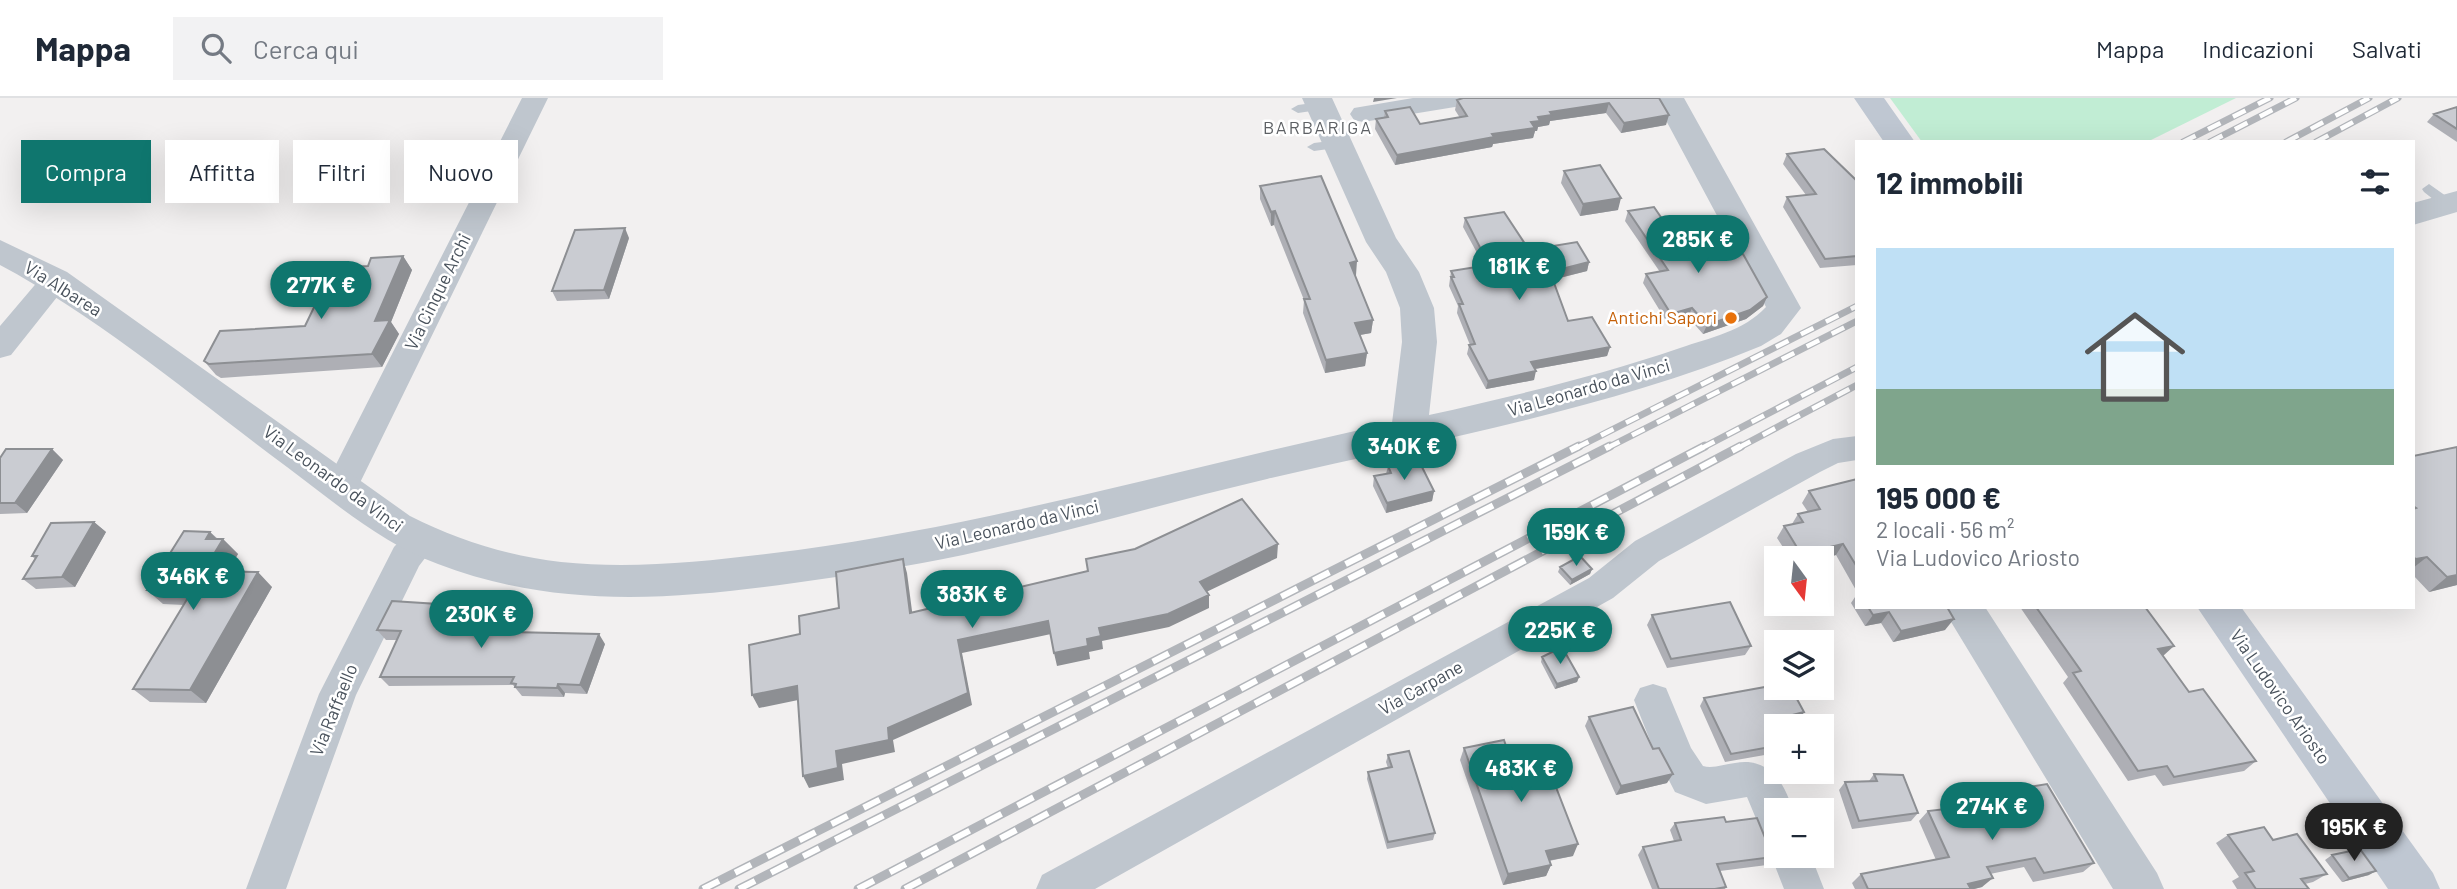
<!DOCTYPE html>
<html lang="it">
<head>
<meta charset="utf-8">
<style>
  :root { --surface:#fff; --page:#f2f2f3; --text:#1f2937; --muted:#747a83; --line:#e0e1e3; --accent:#0f766e }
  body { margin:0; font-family:Barlow,sans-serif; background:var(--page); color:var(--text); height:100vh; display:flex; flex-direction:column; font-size:26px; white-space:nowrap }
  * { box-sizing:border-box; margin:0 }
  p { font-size:23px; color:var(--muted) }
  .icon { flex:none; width:38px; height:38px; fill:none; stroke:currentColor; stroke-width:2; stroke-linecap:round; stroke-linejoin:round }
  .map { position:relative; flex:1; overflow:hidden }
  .drawer { position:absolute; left:1855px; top:42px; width:560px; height:469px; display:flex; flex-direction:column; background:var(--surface); border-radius:0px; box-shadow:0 7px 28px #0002 }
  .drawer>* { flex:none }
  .banner { position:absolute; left:21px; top:42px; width:665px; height:63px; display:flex; gap:14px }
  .needle { width:46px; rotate:165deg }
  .buttons { position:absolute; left:1764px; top:448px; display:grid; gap:14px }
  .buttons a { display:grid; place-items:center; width:70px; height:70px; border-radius:0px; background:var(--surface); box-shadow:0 7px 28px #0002; font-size:35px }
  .price { position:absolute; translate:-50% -60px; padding:0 16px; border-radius:24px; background:var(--accent); color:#fff; font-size:23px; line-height:46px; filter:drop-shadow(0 2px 4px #0008) }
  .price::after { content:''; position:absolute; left:50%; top:42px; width:21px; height:16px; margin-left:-10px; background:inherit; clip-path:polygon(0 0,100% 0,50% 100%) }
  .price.active { background:#222; color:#fff }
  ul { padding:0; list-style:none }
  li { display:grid; align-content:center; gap:14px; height:371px; padding:0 21px }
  li span { display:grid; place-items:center; height:217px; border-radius:0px; color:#555 }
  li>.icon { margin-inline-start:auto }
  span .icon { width:126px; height:126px; fill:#fffc; stroke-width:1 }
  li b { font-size:30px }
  h2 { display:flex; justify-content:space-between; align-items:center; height:84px; padding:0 21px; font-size:30px }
  .pill { padding:0 24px; border-radius:0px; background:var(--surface); box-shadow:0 7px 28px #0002; font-size:24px; line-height:63px }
  .pill.active { background:var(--accent); color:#fff }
  header { display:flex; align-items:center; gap:42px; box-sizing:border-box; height:98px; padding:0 35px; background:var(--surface); border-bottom:2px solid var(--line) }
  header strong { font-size:33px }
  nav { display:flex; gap:38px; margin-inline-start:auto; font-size:24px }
  .search { width:490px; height:63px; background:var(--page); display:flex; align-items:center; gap:18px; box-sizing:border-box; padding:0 24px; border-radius:0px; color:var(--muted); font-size:26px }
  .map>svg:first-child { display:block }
</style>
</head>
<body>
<header>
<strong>Mappa</strong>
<div class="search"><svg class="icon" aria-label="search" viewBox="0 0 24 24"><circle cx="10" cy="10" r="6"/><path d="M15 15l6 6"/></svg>Cerca qui</div>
<nav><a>Mappa</a><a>Indicazioni</a><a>Salvati</a></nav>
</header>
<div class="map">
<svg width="2457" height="791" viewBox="0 0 2457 791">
  <rect width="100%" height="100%" fill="#f2f0f0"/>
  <path fill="#c1edd4" d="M1890 0H2236L2147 44H1922Z"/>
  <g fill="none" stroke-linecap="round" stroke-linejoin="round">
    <path fill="#bfc6ce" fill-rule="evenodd" d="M1320 4 1325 5V11L1298 15 1291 11 1298 7Z
      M1338 42 1343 43V49L1314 53 1307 49 1314 45Z
      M2429 86 2453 103 2455 106 2453 109H2443L2424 94 2422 91Z"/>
    <path fill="#bfc6ce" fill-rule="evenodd" d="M522 0H548L354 397 342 401 330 397 325 388Z
      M1413 0H1474L1470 5 1461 8 1363 24 1354 22 1350 16 1354 10Z
      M55 172 65 175 70 182 65 189 11 257 0 260V228L45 175Z
      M1857 338V362L1838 365 1820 374 1659 463 1613 500 1095 791H1036L1042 777 1589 480 1635 443 1796 356 1833 341Z
      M421 429 433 433 438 443 419 468 356 597 286 791H246L319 596 394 449 409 433Z
      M1653 586 1666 590 1691 650 1703 668C1713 671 1724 666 1735 665 1769 659 1784 684 1793 712H1776V740L1762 735 1747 699 1706 706 1675 694 1655 655 1634 602 1640 590Z
      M1776 746V758H1811L1824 791H1784L1771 758Z"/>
    <path fill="#bfc6ce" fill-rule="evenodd" d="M1302 0H1332L1396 140 1419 174 1434 210 1437 244 1429 317C1514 298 1598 278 1680 250 1709 240 1744 233 1766 209L1654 0H1684L1801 210 1781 236 1761 248C1603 313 1432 342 1267 381 1165 405 1064 435 963 457 907 469 850 477 794 485 672 502 556 511 438 466 381 445 335 405 287 369 194 300 103 222 0 167V142L67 174 410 418C458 442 507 458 561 464 639 472 720 462 798 452 998 425 1194 367 1392 325L1402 244 1400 210 1386 174 1366 144Z
      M2457 93V114L2413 127V105Z
      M1942 509H1985L2157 775 2164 791H2113Z"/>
    <path fill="#bfc7d2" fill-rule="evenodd" d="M1854 0H1884L1915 44H1884Z
      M2197 509H2241L2433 775 2440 791H2388Z"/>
    <defs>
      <path id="rail-far1" d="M2183 44 2270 0
        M2210 44 2296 0
        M2286 44 2369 0
        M2316 44 2398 0
        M1576 350 1857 208
        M1607 350 1857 223
        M1702 350 1857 269
        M1738 350 1857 287"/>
      <path id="rail" d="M703 791 1579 348
        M739 791 1610 348
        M858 791 1705 348
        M905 791 1741 348"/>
    </defs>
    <use href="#rail-far1" stroke="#b2b5ba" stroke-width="7"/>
    <use href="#rail" stroke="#b2b5ba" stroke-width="9"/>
    <use href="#rail-far1" stroke="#fff" stroke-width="4.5" stroke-dasharray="14" stroke-linecap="butt"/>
    <use href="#rail" stroke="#fff" stroke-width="6" stroke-dasharray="18" stroke-linecap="butt"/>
  </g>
  <path fill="#aeafb5" d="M1659 0 1666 27 1621 35 1606 15 1550 23 1549 27 1538 29 1537 33H1535L1533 40 1493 46 1492 49 1395 67 1375 31 1376 21 1384 20 1385 13 1420 26 1460 20 1455 12 1457 2Z
    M2457 9V44L2427 24 2434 16Z
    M1787 56 1857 83V167L1820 170 1783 109 1787 99 1806 97 1783 66Z
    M1564 73 1618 112 1580 118 1561 85Z
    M1260 88 1356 177H1355L1373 222 1371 235 1360 237 1367 255 1365 268 1325 275 1303 215 1304 202 1274 127 1271 128 1260 101Z
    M1628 113 1682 150 1717 160 1767 199 1763 208 1746 221 1703 236 1688 219 1668 226 1643 185 1646 176 1660 174 1625 123Z
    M1465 120 1529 152 1589 164 1587 173 1552 182 1568 223 1610 249 1607 258 1535 271 1534 282 1486 291 1467 256 1469 247H1470L1457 215 1458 208 1449 188 1451 173 1484 168 1463 129Z
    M629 140 609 201 557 203 552 193Z
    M403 158 412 172 391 224 399 236 382 269 221 280 216 277 204 263 305 228 368 168Z
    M52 351 63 362 27 415 0 416V360Z
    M2413 358 2457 487 2429 494 2413 477Z
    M1388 368 1434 393 1432 403 1386 415 1373 388 1374 378 1386 376Z
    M1857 381V494L1836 457 1822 460H1790L1777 440 1784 428 1792 426 1798 416 1808 414 1802 405 1809 393Z
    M94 424 106 434 75 489 36 491 23 481 35 461 32 458Z
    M210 434 218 441H223L238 456 227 474 272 489 206 605 150 604 133 591 184 507 163 506 147 492Z
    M1560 469 1592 471 1590 476 1570 487 1558 474Z
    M1857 496V509H1947L1945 532 1893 544 1881 525 1865 528 1851 505Z
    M453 507 461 517 455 531 515 535 605 546 587 596 565 595 564 599 522 598 513 587 389 588 380 579 397 542H386L377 532Z
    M2020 509H2146L2145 510 2163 558 2189 594 2256 663 2244 673 2163 688 2155 677 2128 683 2063 585 2068 579Z
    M1652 517 1751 548 1745 557 1667 570 1647 527Z
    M1542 559 1579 579 1577 584 1555 591 1541 564Z
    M1704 600 1804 614 1798 623 1776 628V655L1725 664 1700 608Z
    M1589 619 1667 685 1616 697 1585 628Z
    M1464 650 1508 654 1573 758 1549 763 1551 767 1546 778 1503 787 1460 662Z
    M1388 657 1435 735 1433 742 1387 751 1367 681 1368 674 1388 670 1386 664Z
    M1874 676 1918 715 1911 723 1852 731 1839 692 1845 684 1869 683Z
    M1998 694 2094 765 2083 774 2033 784 2024 769 1990 776 1982 789 1974 791H1855L1852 785 1861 776 1936 762 1919 723 1928 713 1976 707 1979 704 1990 702Z
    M1726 724 1773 759 1767 767 1720 773 1726 789 1725 791H1652L1638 757 1643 749 1674 743 1670 732 1675 725Z
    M2228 737 2273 742 2327 776 2313 784 2305 786 2309 791H2237L2232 783 2239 779 2216 745Z
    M2332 757 2369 777 2342 784 2325 762Z"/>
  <path fill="#8d8f93" d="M1374 0H1397L1373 4Z
    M1609 5 1606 15 1550 23 1549 27 1538 29 1537 33H1535L1533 40 1493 46 1492 49 1395 67 1397 57 1492 36 1531 24 1538 19 1550 14Z
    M1669 17 1666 27 1621 35 1624 25Z
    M1621 100 1618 112 1580 118 1583 106Z
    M1275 113 1274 127 1271 128V114Z
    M625 130 629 140 609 201 604 192Z
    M403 158 412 172 391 224 399 236 382 269 372 256 375 223Z
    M1357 163 1356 177 1349 178 1350 165Z
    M1589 164 1587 173 1547 183 1550 174Z
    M1767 199 1763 208 1746 221 1703 236 1707 227Z
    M1692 210 1688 219 1668 226 1671 216Z
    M1373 222 1371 235 1354 238 1355 225Z
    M1610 249 1607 258 1529 272 1531 264Z
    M1367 255 1365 268 1325 275 1326 262Z
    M1536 273 1534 282 1486 291 1488 283Z
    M52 351 63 362 27 415 15 405Z
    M1434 393 1432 403 1386 415 1387 405Z
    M94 424 106 434 75 489 62 479Z
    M210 434 221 445 223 441 238 456 218 491 202 476 206 441Z
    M1278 446 1277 460 1200 497V484Z
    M1843 446 1836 457 1822 461 1799 460 1801 456Z
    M2427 459 2413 470V463L2416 461Z
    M903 461 907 475 914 528 910 515Z
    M1592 471 1590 476 1570 487 1572 482Z
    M258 474 272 489 206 605 190 592Z
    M2457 477V487L2429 494 2447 479Z
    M1209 497V510L1169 529 1102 543 1103 551 1089 554 1090 561 1057 568 1054 555 1087 541 1099 530Z
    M453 507 461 517 451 540 443 530Z
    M1889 514 1881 525 1865 528 1873 517Z
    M1954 521 1945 532 1893 544 1901 533Z
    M1048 523 1051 536 962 555 972 607 893 642 895 654 842 666 844 682 809 690 803 678 836 653 958 542Z
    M599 536 605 546 587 596 580 587Z
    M2174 548 2163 558 2158 551Z
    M1579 579 1577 584 1555 591 1557 586Z
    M558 586 565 595 564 599 557 590Z
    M797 588 803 601 759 610 752 597Z
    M1804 614 1798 623 1779 627 1785 619Z
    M1673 676 1667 685 1616 697 1621 688Z
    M1578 746 1573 758 1541 764 1546 753Z
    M1551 767 1546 778 1503 787 1508 776Z
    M2376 773 2369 777 2342 784 2349 780Z
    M1993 780 1982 789 1974 791H1963L1968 786Z"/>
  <path fill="#caccd2" stroke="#8d8f93" stroke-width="2" d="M1463 0H1659L1669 17 1624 25 1609 5 1550 14 1552 17 1538 19 1540 23 1531 24 1535 30 1492 36 1494 39 1397 57 1376 21 1388 19 1385 13 1410 9 1420 26 1467 18 1457 2Z
    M2457 9V31L2434 16Z
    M1824 51 1857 83V158L1825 161 1787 99 1816 96 1787 56Z
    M1600 67 1621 100 1583 106 1564 73Z
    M1321 78 1357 163 1350 165 1373 222 1355 225 1367 255 1326 262 1304 201H1310L1275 113 1271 114 1260 88Z
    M1654 109 1682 150 1708 146 1717 160 1743 156 1767 199 1750 212 1707 227 1692 210 1671 216 1646 176 1668 172 1628 113Z
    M1504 114 1529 152 1577 144 1589 164 1550 174 1568 223 1592 219 1610 249 1531 264 1536 273 1488 283 1469 247 1475 246 1459 206H1463L1451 179H1454L1451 173 1489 167 1465 120Z
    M625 130 604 192 552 193 575 132Z
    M403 158 375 223 390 222 372 256 209 266 204 263 220 233 305 228 333 170 368 168 371 160Z
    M2457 349V477L2447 479 2427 459 2416 461 2413 459V411L2416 410 2413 408V358Z
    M6 351H52L15 405H0V360Z
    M1418 361 1434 393 1387 405 1374 378 1391 375 1388 368Z
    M1857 381V469L1843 446 1801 456 1784 428 1803 424 1798 416 1820 411 1809 393Z
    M1242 401 1278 446 1200 484 1209 497 1168 516 1099 530 1101 538 1087 541 1088 548 1054 555 1048 523 958 542 968 595 888 630 889 642 836 653 838 670 803 678 797 588 752 597 749 547 800 536 799 518 839 510 836 474 903 461 910 515 1088 473 1086 461 1135 451Z
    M94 424 62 479 23 481 37 458H32L51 425Z
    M184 433 210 434 206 441H223L202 476 204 473 258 474 190 592 133 591 192 493 147 492Z
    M1580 458 1592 471 1572 482 1560 469Z
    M392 503 453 507 443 530 512 531 511 534 599 536 580 587 558 586 557 590 515 589 516 586 511 585 514 579H380L401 533 377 532Z
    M1730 504 1751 548 1671 561 1652 517Z
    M1868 509H1947L1954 521 1901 533 1889 514 1873 517Z
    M2036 509H2145L2174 548 2158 551 2189 594 2203 591 2256 663 2174 679 2167 668 2138 673 2073 575 2081 573Z
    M1562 549 1579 579 1557 586 1542 559Z
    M1776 587V590H1791L1804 614 1785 619 1789 628H1776V648L1731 656 1704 600Z
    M1633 609 1653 651 1659 650 1673 676 1621 688 1589 619Z
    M1504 642 1508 654 1540 648 1578 746 1546 753 1551 767 1508 776 1464 650Z
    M1409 653 1435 735 1388 744 1368 674 1392 669 1388 657Z
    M1874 676 1903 677 1918 715 1859 723 1845 684 1877 683Z
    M2047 686 2094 765 2044 775 2035 760 1987 769 1993 780 1968 786 1971 791H1868L1861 776 1949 759 1928 713 1981 707 1979 704 2001 700 1998 694Z
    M1724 719 1726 724 1757 720 1773 759 1717 766 1726 789 1715 791H1659L1643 749 1681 742 1675 725Z
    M2264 729 2273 742 2297 736 2327 776 2301 781 2309 791H2256L2245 775 2254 773 2228 737Z
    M2360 751 2376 773 2349 780 2332 757Z"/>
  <circle fill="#e8710a" stroke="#fff" stroke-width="2.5" cx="1731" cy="220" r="7"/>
  <g text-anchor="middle" stroke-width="5" stroke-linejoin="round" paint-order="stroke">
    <g font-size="18" letter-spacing="2" fill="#5d6064" stroke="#fff">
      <text x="1318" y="36">BARBARIGA</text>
    </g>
    <g font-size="18" fill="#49525c" stroke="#fff">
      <text transform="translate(63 191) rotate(32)" y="6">Via Albarea</text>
      <text transform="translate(438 194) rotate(-64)" y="6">Via Cinque Archi</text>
      <text transform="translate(1589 290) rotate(-16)" y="6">Via Leonardo da Vinci</text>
      <text transform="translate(333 381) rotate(36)" y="6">Via Leonardo da Vinci</text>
      <text transform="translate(1017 427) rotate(-13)" y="6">Via Leonardo da Vinci</text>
      <text transform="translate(1421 590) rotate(-29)" y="6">Via Carpane</text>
      <text transform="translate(2280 599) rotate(55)" y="6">Via Ludovico Ariosto</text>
      <text transform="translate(334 612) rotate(-68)" y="6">Via Raffaello</text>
    </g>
    <g font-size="18" fill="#c56008" stroke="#fff" text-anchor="end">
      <text x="1717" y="226">Antichi Sapori</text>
    </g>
  </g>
</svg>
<div class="buttons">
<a><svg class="needle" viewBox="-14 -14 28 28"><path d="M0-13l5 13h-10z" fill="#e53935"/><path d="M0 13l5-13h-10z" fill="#747a83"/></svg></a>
<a><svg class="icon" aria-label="layers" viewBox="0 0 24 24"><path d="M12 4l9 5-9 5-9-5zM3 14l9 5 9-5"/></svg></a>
<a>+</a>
<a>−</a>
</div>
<b class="price" style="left:1698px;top:177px">285K €</b>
<b class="price" style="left:1519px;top:204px">181K €</b>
<b class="price" style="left:321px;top:223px">277K €</b>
<b class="price" style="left:1404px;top:384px">340K €</b>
<b class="price" style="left:1576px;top:470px">159K €</b>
<b class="price" style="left:193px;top:514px">346K €</b>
<b class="price" style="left:972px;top:532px">383K €</b>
<b class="price" style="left:481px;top:552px">230K €</b>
<b class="price" style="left:1560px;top:568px">225K €</b>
<b class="price" style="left:1521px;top:706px">483K €</b>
<b class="price" style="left:1992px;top:744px">274K €</b>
<b class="price active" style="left:2354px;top:765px">195K €</b>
<div class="banner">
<a class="pill active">Compra</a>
<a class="pill">Affitta</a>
<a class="pill">Filtri</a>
<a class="pill">Nuovo</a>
</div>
<section class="drawer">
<h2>12 immobili<svg class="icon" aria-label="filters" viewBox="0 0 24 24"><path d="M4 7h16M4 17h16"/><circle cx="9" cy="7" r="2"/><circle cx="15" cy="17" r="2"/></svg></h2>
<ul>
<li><span style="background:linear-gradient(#bfe0f5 65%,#7fa58c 0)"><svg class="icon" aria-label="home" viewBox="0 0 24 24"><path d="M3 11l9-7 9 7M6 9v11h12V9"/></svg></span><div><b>195 000 €</b><p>2 locali · 56 m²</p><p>Via Ludovico Ariosto</p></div></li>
</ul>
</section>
</div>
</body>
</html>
